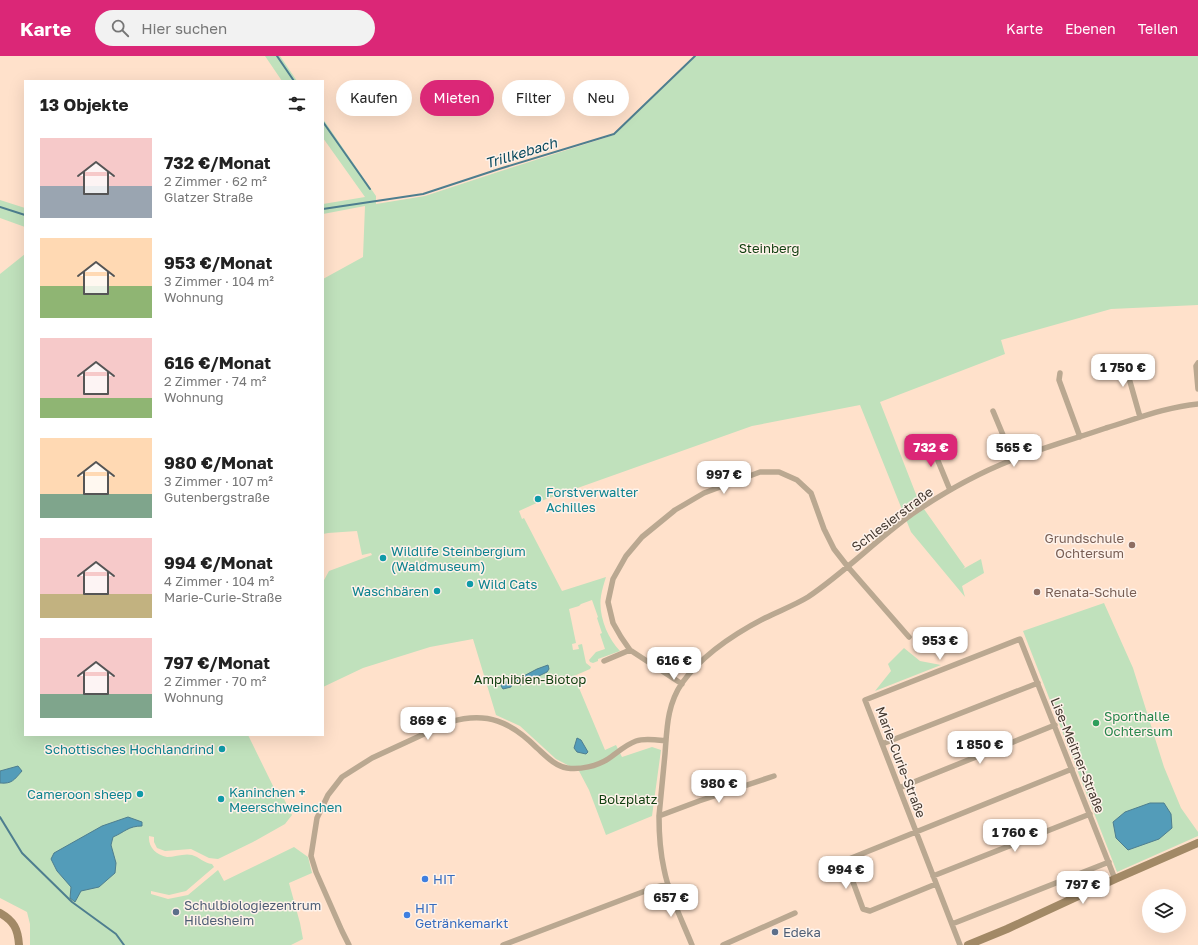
<!DOCTYPE html>
<html lang="de">
<head>
<meta charset="utf-8">
<style>
  :root { --surface:#fff; --page:#f2f2f2; --text:#222; --muted:#767676; --accent:#db2777 }
  body { margin:0; font-family:"Golos Text",sans-serif; background:var(--page); color:var(--text); height:100vh; display:flex; flex-direction:column; font-size:15px; white-space:nowrap }
  * { box-sizing:border-box; margin:0 }
  p { font-size:13px; color:var(--muted) }
  .icon { flex:none; width:22px; height:22px; fill:none; stroke:currentColor; stroke-width:2; stroke-linecap:round; stroke-linejoin:round }
  .map { position:relative; flex:1; overflow:hidden }
  .details { position:absolute; left:24px; top:24px; width:300px; height:656px; display:flex; flex-direction:column; background:var(--surface); border-radius:0px; box-shadow:0 4px 16px #0002 }
  .details>* { flex:none }
  .guide { position:absolute; left:336px; top:24px; width:380px; height:36px; display:flex; gap:8px }
  .controls { position:absolute; left:1142px; top:833px; display:grid; gap:8px }
  .controls a { display:grid; place-items:center; width:44px; height:44px; border-radius:50%; background:var(--surface); box-shadow:0 4px 16px #0002; font-size:20px }
  .price { position:absolute; translate:-50% -34px; padding:0 9px; border-radius:8px; background:#fff; color:#222; font-size:13px; line-height:26px; filter:drop-shadow(0 1px 2px #0008) }
  .price::after { content:''; position:absolute; left:50%; top:24px; width:12px; height:9px; margin-left:-6px; background:inherit; clip-path:polygon(0 0,100% 0,50% 100%) }
  .price.current { background:var(--accent); color:#fff }
  ul { padding:0; list-style:none }
  li { display:flex; align-items:center; gap:12px; height:100px; padding:0 16px }
  li span { display:grid; place-items:center; flex:none; width:112px; height:80px; border-radius:0px; color:#555 }
  li>.icon { margin-inline-start:auto }
  span .icon { width:48px; height:48px; fill:#fffc; stroke-width:1 }
  li b { font-size:17px }
  h2 { display:flex; justify-content:space-between; align-items:center; height:48px; padding:0 16px; font-size:17px }
  .pill { padding:0 14px; border-radius:18px; background:var(--surface); box-shadow:0 4px 16px #0002; font-size:14px; line-height:36px }
  .pill.current { background:var(--accent); color:#fff }
  header { display:flex; align-items:center; gap:24px; box-sizing:border-box; height:56px; padding:0 20px; background:var(--accent); color:#fff }
  header strong { font-size:19px }
  nav { display:flex; gap:22px; margin-inline-start:auto; font-size:14px }
  .search { width:280px; height:36px; background:var(--page); display:flex; align-items:center; gap:10px; box-sizing:border-box; padding:0 14px; border-radius:22px; color:var(--muted); font-size:15px }
  .map>svg:first-child { display:block }
</style>
</head>
<body>
<header>
<strong>Karte</strong>
<div class="search"><svg class="icon" aria-label="search" viewBox="0 0 24 24"><circle cx="10" cy="10" r="6"/><path d="M15 15l6 6"/></svg>Hier suchen</div>
<nav><a>Karte</a><a>Ebenen</a><a>Teilen</a></nav>
</header>
<div class="map">
<svg width="1198" height="889" viewBox="0 0 1198 889">
  <rect width="100%" height="100%" fill="#ffe1cb"/>
  <path fill="#c0e1bc" d="M265 0H280L297 25H282Z
    M696 0H1198V249L1111 253 1001 284 1005 298 880 346 919 446 965 511 963 513 981 503 984 517 962 530 965 541 911 476 860 349 752 370 541 445 519 455 522 463 524 462 562 535 606 521C604 527 602 534 601 540 598 558 607 582 620 595L598 603V605L593 607 590 606 589 604 596 596 605 593 600 578 602 577 597 562 598 561 592 544 581 548 579 550 569 553 576 587 572 588 573 594 579 593 578 589 582 588 586 607 591 611 590 613 574 620 605 694 616 689 622 701 652 691 661 694 652 760 606 779 589 734 579 715 556 703 520 670 496 659 473 583 430 591 363 612 323 631V526L329 515 372 499 371 497 362 499 357 475 328 477 323 478V223L363 201 365 150 323 158V148L365 141 323 82V63L376 140V148L425 140 501 115 614 79Z
    M0 144 25 152V171L0 162Z
    M25 198V679H248L274 732 276 735 279 733 292 759 285 768 253 786 218 803 209 802 191 793 165 795 157 792 154 786V781L149 780C148 791 156 799 167 801 175 801 184 797 192 799 199 801 204 807 212 808L214 811 186 835 169 839 151 835V838L168 843 188 839 218 814 224 825 294 791 308 801 312 817 289 827 300 867 303 883 291 889H30V868L27 856 0 842V218Z
    M1104 547 1133 612 1164 711 1181 752 1198 776V780L1117 816 1023 575Z
    M904 592 920 605 941 609 875 635 891 615 888 608Z"/>
  <path fill="#539cb9" stroke="#4e7e8f" d="M548 609 549 613 547 616 520 629 519 627 512 628 511 631 503 633 501 630 502 627 518 623 537 613Z
    M577 682 581 684 588 696 586 698 577 696 574 692Z
    M18 710 22 715C14 724 12 728 0 727V715Z
    M1150 747H1164L1171 758 1172 772 1159 783 1128 794 1116 782 1113 766 1125 756Z
    M128 761 142 766V770C128 770 125 776 113 781L111 789 116 807 115 817 99 831 81 835 75 846 70 842 71 831 57 815 51 803 54 797 102 770Z"/>
  <g fill="none" stroke-linecap="round" stroke-linejoin="round">
    <path stroke="#4e7e8f" stroke-width="2" d="M277 0 294 25
      M323 66 370 133
      M0 151 25 159
      M323 153 423 138 499 113 614 78 695 0
      M0 761 22 797 72 846 116 878 124 889"/>
    <path stroke="#baa891" stroke-width="5.5" d="M1127 302 1125 308 1140 361
      M1198 307 1196 310 1198 333
      M1060 317 1059 324 1080 381
      M993 355 1013 403
      M929 383 950 434
      M604 605 630 594
      M682 628 630 594 621 581 613 567 608 546 613 523 626 500 642 481 675 454 704 437 760 416H779L797 424 811 437 824 473 834 493 848 511 909 581
      M882 688 1038 627
      M899 732 1055 669
      M659 760 699 745 774 720
      M933 820 1090 758
      M936 828 870 855 863 853 846 807 849 803 1072 713
      M952 868 1109 806
      M349 889 342 875 316 816 311 800 317 762 328 739 342 721 372 702 450 666C487 655 511 666 537 692 546 700 555 710 567 712 580 714 597 710 608 703 617 697 625 689 636 685 645 682 657 684 666 685
      M503 889 653 832 668 828
      M692 889C682 864 669 839 664 813 660 795 659 777 659 760 661 739 663 718 665 698 667 672 667 649 682 627 703 598 734 578 765 562 779 555 795 549 808 541 845 516 876 484 912 458 943 437 976 418 1012 404 1042 392 1074 383 1106 372 1136 363 1166 351 1198 348
      M723 889 795 857
      M960 889 865 644 1020 583 1115 823"/>
    <path stroke="#a28966" stroke-width="8" d="M0 857C14 865 18 873 19 889
      M968 889 1007 873 1115 823 1198 787"/>
  </g>
  <g fill="#0f9aa8" stroke="#fef2ea" stroke-width="1.5">
    <circle cx="538" cy="443" r="4"/>
    <circle cx="383" cy="502" r="4"/>
    <circle cx="470" cy="528" r="4"/>
    <circle cx="437" cy="535" r="4"/>
    <circle cx="222" cy="693" r="4"/>
    <circle cx="140" cy="738" r="4"/>
    <circle cx="221" cy="743" r="4"/>
  </g>
  <g fill="#8d6e63" stroke="#fef2ea" stroke-width="1.5">
    <circle cx="1132" cy="489" r="4"/>
    <circle cx="1037" cy="536" r="4"/>
  </g>
  <circle fill="#2e9e5b" stroke="#fef2ea" stroke-width="1.5" cx="1096" cy="667" r="4"/>
  <g fill="#3f7fe0" stroke="#fef2ea" stroke-width="1.5">
    <circle cx="425" cy="823" r="4"/>
    <circle cx="407" cy="859" r="4"/>
  </g>
  <g fill="#5c6f8a" stroke="#fef2ea" stroke-width="1.5">
    <circle cx="176" cy="856" r="4"/>
    <circle cx="775" cy="876" r="4"/>
  </g>
  <g text-anchor="middle" stroke-width="3" stroke-linejoin="round" paint-order="stroke">
    <g font-size="13" fill="#0f3e0e" stroke="#fef2ea">
      <text x="769" y="197">Steinberg</text>
      <text x="530" y="628">Amphibien-Biotop</text>
      <text x="628" y="748">Bolzplatz</text>
    </g>
    <g font-size="13" fill="#0d838f" stroke="#fef2ea" text-anchor="start">
      <text x="546" y="441">Forstverwalter<tspan x="546" dy="15">Achilles</tspan></text>
      <text x="391" y="500">Wildlife Steinbergium<tspan x="391" dy="15">(Waldmuseum)</tspan></text>
      <text x="478" y="533">Wild Cats</text>
      <text x="429" y="540" text-anchor="end">Waschbären</text>
      <text x="214" y="698" text-anchor="end">Schottisches Hochlandrind</text>
      <text x="229" y="741">Kaninchen +<tspan x="229" dy="15">Meerschweinchen</tspan></text>
      <text x="132" y="743" text-anchor="end">Cameroon sheep</text>
    </g>
    <g font-size="13" fill="#42372e" stroke="#fef2ea">
      <text transform="translate(892 463) rotate(-37)" y="5">Schlesierstraße</text>
      <text transform="translate(1078 699) rotate(68)" y="5">Lise-Meitner-Straße</text>
      <text transform="translate(901 706) rotate(69)" y="5">Marie-Curie-Straße</text>
    </g>
    <g font-size="13" fill="#785e54" stroke="#fef2ea" text-anchor="end">
      <text x="1124" y="487">Grundschule<tspan x="1124" dy="15">Ochtersum</tspan></text>
      <text x="1045" y="541" text-anchor="start">Renata-Schule</text>
    </g>
    <g font-size="13" fill="#27864d" stroke="#fef2ea" text-anchor="start">
      <text x="1104" y="665">Sporthalle<tspan x="1104" dy="15">Ochtersum</tspan></text>
    </g>
    <g font-size="13" fill="#366cbe" stroke="#fef2ea" text-anchor="start">
      <text x="433" y="828">HIT</text>
      <text x="415" y="857">HIT<tspan x="415" dy="15">Getränkemarkt</tspan></text>
    </g>
    <g font-size="13" fill="#4e5e75" stroke="#fef2ea" text-anchor="start">
      <text x="184" y="854">Schulbiologiezentrum<tspan x="184" dy="15">Hildesheim</tspan></text>
      <text x="783" y="881">Edeka</text>
    </g>
    <g font-size="14" font-style="italic" fill="#07485d" stroke="#fef2ea">
      <text transform="translate(521 97) rotate(-17)" y="5">Trillkebach</text>
    </g>
  </g>
</svg>
<div class="controls">
<a><svg class="icon" aria-label="layers" viewBox="0 0 24 24"><path d="M12 4l9 5-9 5-9-5zM3 14l9 5 9-5"/></svg></a>
</div>
<b class="price" style="left:1123px;top:332px">1 750 €</b>
<b class="price current" style="left:931px;top:412px">732 €</b>
<b class="price" style="left:1014px;top:412px">565 €</b>
<b class="price" style="left:724px;top:439px">997 €</b>
<b class="price" style="left:940px;top:605px">953 €</b>
<b class="price" style="left:674px;top:625px">616 €</b>
<b class="price" style="left:428px;top:685px">869 €</b>
<b class="price" style="left:980px;top:709px">1 850 €</b>
<b class="price" style="left:719px;top:748px">980 €</b>
<b class="price" style="left:1015px;top:797px">1 760 €</b>
<b class="price" style="left:846px;top:834px">994 €</b>
<b class="price" style="left:1083px;top:849px">797 €</b>
<b class="price" style="left:671px;top:862px">657 €</b>
<div class="guide">
<a class="pill">Kaufen</a>
<a class="pill current">Mieten</a>
<a class="pill">Filter</a>
<a class="pill">Neu</a>
</div>
<section class="details">
<h2>13 Objekte<svg class="icon" aria-label="filters" viewBox="0 0 24 24"><path d="M4 7h16M4 17h16"/><circle cx="9" cy="7" r="2"/><circle cx="15" cy="17" r="2"/></svg></h2>
<ul>
<li><span style="background:linear-gradient(#f6c9c9 60%,#9aa5b1 0)"><svg class="icon" aria-label="home" viewBox="0 0 24 24"><path d="M3 11l9-7 9 7M6 9v11h12V9"/></svg></span><div><b>732 €/Monat</b><p>2 Zimmer · 62 m²</p><p>Glatzer Straße</p></div></li>
<li><span style="background:linear-gradient(#ffd9b3 60%,#8fb573 0)"><svg class="icon" aria-label="home" viewBox="0 0 24 24"><path d="M3 11l9-7 9 7M6 9v11h12V9"/></svg></span><div><b>953 €/Monat</b><p>3 Zimmer · 104 m²</p><p>Wohnung</p></div></li>
<li><span style="background:linear-gradient(#f6c9c9 75%,#8fb573 0)"><svg class="icon" aria-label="home" viewBox="0 0 24 24"><path d="M3 11l9-7 9 7M6 9v11h12V9"/></svg></span><div><b>616 €/Monat</b><p>2 Zimmer · 74 m²</p><p>Wohnung</p></div></li>
<li><span style="background:linear-gradient(#ffd9b3 70%,#7fa58c 0)"><svg class="icon" aria-label="home" viewBox="0 0 24 24"><path d="M3 11l9-7 9 7M6 9v11h12V9"/></svg></span><div><b>980 €/Monat</b><p>3 Zimmer · 107 m²</p><p>Gutenbergstraße</p></div></li>
<li><span style="background:linear-gradient(#f6c9c9 70%,#c2b280 0)"><svg class="icon" aria-label="home" viewBox="0 0 24 24"><path d="M3 11l9-7 9 7M6 9v11h12V9"/></svg></span><div><b>994 €/Monat</b><p>4 Zimmer · 104 m²</p><p>Marie-Curie-Straße</p></div></li>
<li><span style="background:linear-gradient(#f6c9c9 70%,#7fa58c 0)"><svg class="icon" aria-label="home" viewBox="0 0 24 24"><path d="M3 11l9-7 9 7M6 9v11h12V9"/></svg></span><div><b>797 €/Monat</b><p>2 Zimmer · 70 m²</p><p>Wohnung</p></div></li>
</ul>
</section>
</div>
</body>
</html>
